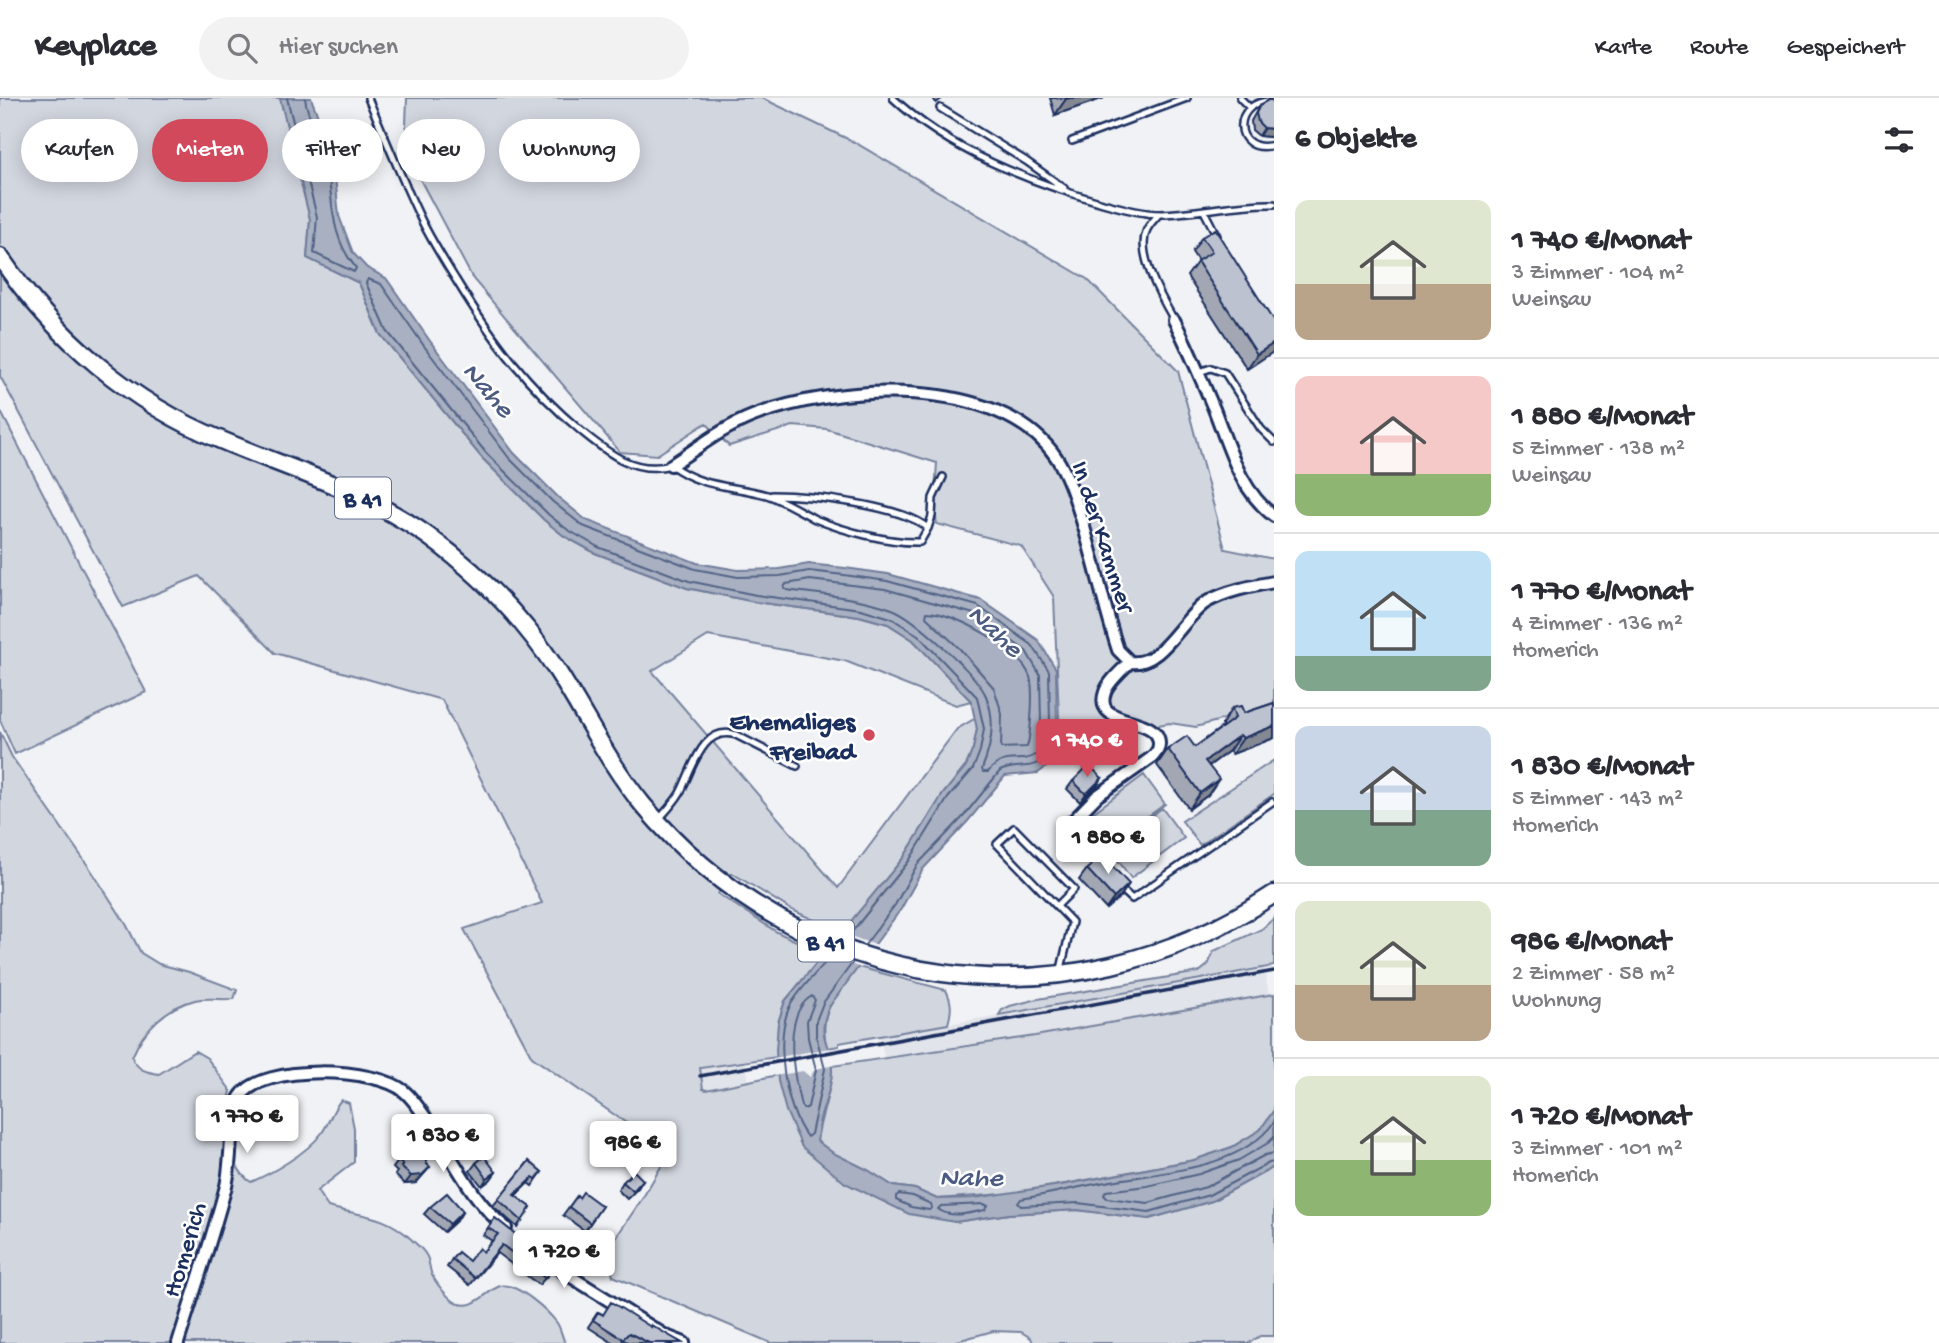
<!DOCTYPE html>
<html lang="de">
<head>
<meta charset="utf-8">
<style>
  :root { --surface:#fff; --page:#f2f2f3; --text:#2b2b33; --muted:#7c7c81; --line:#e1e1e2; --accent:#d1495b }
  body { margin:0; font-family:"Gochi Hand",sans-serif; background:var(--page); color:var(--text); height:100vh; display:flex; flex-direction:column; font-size:26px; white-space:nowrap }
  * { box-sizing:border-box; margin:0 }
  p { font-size:23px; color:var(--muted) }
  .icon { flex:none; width:38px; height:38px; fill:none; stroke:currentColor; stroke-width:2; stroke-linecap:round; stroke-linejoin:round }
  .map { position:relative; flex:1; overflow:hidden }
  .drawer { display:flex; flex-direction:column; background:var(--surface); width:665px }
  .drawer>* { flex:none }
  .banner { position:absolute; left:21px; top:21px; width:665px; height:63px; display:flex; gap:14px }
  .price { position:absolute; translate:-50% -60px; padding:0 16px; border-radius:7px; background:#fff; color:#222; font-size:23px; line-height:46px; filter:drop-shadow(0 2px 4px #0008) }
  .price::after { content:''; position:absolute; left:50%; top:42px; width:21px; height:16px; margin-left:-10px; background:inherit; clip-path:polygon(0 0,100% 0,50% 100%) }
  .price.active { background:var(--accent); color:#fff }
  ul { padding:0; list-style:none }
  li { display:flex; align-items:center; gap:21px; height:175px; padding:0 21px }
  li+li { border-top:2px solid var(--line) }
  li span { display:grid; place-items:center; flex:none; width:196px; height:140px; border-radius:14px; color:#555 }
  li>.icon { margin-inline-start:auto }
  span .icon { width:84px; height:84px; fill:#fffc; stroke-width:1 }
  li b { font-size:30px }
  h2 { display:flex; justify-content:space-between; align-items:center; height:84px; padding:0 21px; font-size:30px }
  .tag { padding:0 24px; border-radius:32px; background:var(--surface); box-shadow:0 4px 18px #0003; font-size:24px; line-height:63px }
  .tag.active { background:var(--accent); color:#fff }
  header { display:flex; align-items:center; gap:42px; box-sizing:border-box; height:98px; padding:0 35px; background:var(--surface); border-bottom:2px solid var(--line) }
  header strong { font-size:33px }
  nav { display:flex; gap:38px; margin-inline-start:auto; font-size:24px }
  .search { width:490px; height:63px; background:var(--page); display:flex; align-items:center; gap:18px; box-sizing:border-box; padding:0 24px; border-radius:38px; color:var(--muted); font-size:26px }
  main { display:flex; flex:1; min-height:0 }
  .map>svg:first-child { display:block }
</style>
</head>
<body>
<header>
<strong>Keyplace</strong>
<div class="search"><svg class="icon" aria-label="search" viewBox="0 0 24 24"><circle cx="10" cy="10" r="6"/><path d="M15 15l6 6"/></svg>Hier suchen</div>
<nav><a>Karte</a><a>Route</a><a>Gespeichert</a></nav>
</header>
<main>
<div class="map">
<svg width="1274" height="1245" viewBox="0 0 1274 1245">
  <rect width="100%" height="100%" fill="#f1f2f5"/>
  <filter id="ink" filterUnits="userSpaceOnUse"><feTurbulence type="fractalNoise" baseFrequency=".0143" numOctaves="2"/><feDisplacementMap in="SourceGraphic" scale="14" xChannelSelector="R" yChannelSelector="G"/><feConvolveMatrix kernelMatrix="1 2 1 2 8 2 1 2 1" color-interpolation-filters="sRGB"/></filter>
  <g filter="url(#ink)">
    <path fill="#e1e4ea" d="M1264 870 1269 897 1035 938 884 960 880 938Z
      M745 963 749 984 704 992 699 970Z"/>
    <path fill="#d2d6df" stroke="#76829e" stroke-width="2" d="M0 0H280L310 121 307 160 359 185 380 236 482 360 544 422 564 438 595 455 687 490 755 504 859 518 888 526 913 542 971 603 956 607 845 563 708 538 652 573 838 790 957 631 976 620 977 631 973 651 966 668 943 696 904 759 842 835 790 811 732 775 718 796 777 834 824 856 785 903 778 925 777 959 700 970 703 991 706 992 778 977 802 1049 955 1124 1009 1116 1077 1112 1149 1121 1212 1103 1274 1069V1238H1260L1249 1245H1033L1031 1240 1021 1234 993 1233 950 1245H771L613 1178 609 1165 608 1151 642 1101 669 1055 532 959 464 831 542 805 442 602 275 555 199 478 123 509 0 278Z
      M407 0H762L854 44 1087 181 1178 273 1225 451 1274 461V607L1196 629 1170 625 1060 643 1054 499 1021 448 937 426 934 408 937 365 827 331 793 328 729 348 706 325 657 357 620 354 473 181 405 53Z
      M0 312 146 594 15 656 0 622Z
      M0 634 12 659 91 772 126 826 141 855 159 866 189 874 237 892 234 901C222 902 207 899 195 902 166 909 143 932 132 959 137 972 146 974 159 976L195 953 207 960 231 993C224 1024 221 1038 236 1066 240 1074 244 1080 251 1084 272 1075 307 1055 321 1036 329 1026 332 1012 341 1002L349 1005 354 1030V1064L317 1093 328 1109C361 1118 385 1116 411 1141 416 1146 423 1151 426 1157 430 1163 429 1171 432 1177 436 1185 449 1202 457 1205 474 1213 486 1193 500 1188 516 1183 548 1213 557 1225 561 1231 562 1239 565 1245H0Z
      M1274 662V696L1200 747 1182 723Z
      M1144 677 1165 706 1107 748 1086 720Z
      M1162 710 1184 740 1131 780 1109 750Z
      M1274 820V868L999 917 1002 912 1010 908 1038 901 1199 874 1208 867 1214 853 1262 831Z
      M858 869 946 892C952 904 952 912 948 926L839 945V948L827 950C817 913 837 897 858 869Z
      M1274 896V1012L1260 1032 1232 1049 1194 1062 1016 1095 937 1101 915 1091 893 1088 868 1072 833 1055 817 1043C820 1018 832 994 832 968L1035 938Z"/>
    <path fill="#a8b0c2" stroke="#707c9a" stroke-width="2" d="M280 0H311L333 58 339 118 353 155 367 170 386 180 430 243 514 355 558 399 586 422 697 465 738 472 779 471 809 466 845 470 888 476 981 502 1038 542 1056 571 1057 627 1052 665 1038 675 1005 678 968 723 923 771 901 811 829 909C815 942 832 944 832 973 832 990 824 1005 820 1021 818 1028 818 1036 817 1043L833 1055 868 1072 893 1088 915 1091 937 1101 974 1100 1067 1086 1194 1062 1232 1049 1260 1032 1274 1012V1069L1212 1103 1149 1121 1077 1112 1009 1116 955 1124 909 1116 845 1085 802 1049 786 1013 778 983 776 952 778 925 785 903 904 759 943 696 966 668 973 651 977 631 971 603 913 542 888 526 859 518 755 504 687 490 595 455 564 438 544 422 482 360 380 236 359 185 307 160 310 121Z"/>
    <path fill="#f1f2f5" d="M839 834 878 848 861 870 821 855Z
      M830 950 835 967 815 971 810 979 803 973 774 978 773 960Z"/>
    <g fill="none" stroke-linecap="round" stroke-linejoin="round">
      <path stroke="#536386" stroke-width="2" d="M287 0 317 119 314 155 354 174 356 170C328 136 334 101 326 62 322 41 307 21 305 0
        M810 482 885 491 974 516 1026 553 1040 577 1041 626 1037 656C1019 668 1007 652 988 674H983L982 671C992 647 996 622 986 598 978 578 913 518 892 511 859 499 821 497 787 492L784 490 786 486Z
        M927 514C954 514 1021 551 1030 579 1034 591 1031 636 1027 649L1001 650 1002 616 994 590 960 551 926 519Z
        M847 840 909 763 948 700 973 671 980 653 984 631 977 599 918 537 891 520 861 511 756 497 689 483 598 449 568 432 549 417 487 356 387 233 366 185 368 181 381 186 424 248 509 360 553 404 583 428 695 471 738 479 780 478 809 473 844 477 887 483 978 508 1032 547 1049 573 1050 626 1045 661C1029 673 1015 665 1000 673L963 719 917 767 895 807 865 847
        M834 855C820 871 802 888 791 906 773 938 785 1011 807 1039L811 1036 825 971 816 938V923L823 905 853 864
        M812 898 815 902 807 923 808 940 816 972 808 1009 804 1011 801 1008C794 979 781 916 812 898Z
        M1274 1024C1241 1071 1163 1074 1111 1083 1081 1088 1051 1096 1021 1101L1018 1105 1021 1108 1078 1105 1149 1114 1209 1097 1269 1065 1274 1064
        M1274 1039 1268 1045 1239 1062 1199 1076 1147 1088 1106 1093 1104 1097 1107 1100 1148 1105 1206 1089 1265 1057 1274 1055
        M899 1096 913 1098 931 1106 932 1110 929 1112 911 1109 896 1102V1098Z
        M984 1106 988 1108 985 1112C970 1115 951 1121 938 1111L941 1108Z"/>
      <defs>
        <path id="service" d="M368 0C385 39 401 79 419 117 429 139 443 161 456 182 492 241 527 288 581 333 607 354 634 377 671 367 702 390 731 387 767 397 780 401 802 414 815 421 844 433 889 445 920 444L928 430 932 418 933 400 943 379
          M893 0C949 53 1030 84 1103 105 1122 110 1142 116 1161 116 1199 115 1237 105 1274 106
          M1240 0 1248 8
          M1274 3C1231 0 1231 58 1274 47
          M940 10 1026 63 1064 90
          M1072 43 1187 0
          M1204 113 1217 138
          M1159 116C1155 121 1148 127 1146 134 1137 158 1162 201 1174 222
          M1199 274 1211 270 1225 275 1261 331 1274 344
          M772 397C810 397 900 407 928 430
          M659 721C667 712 674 705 680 695 692 673 702 626 736 637L797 668
          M1065 731 1099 767
          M1120 790 1132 801 1272 704
          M1057 808 1074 791 1014 730 997 746 1072 824 1061 871"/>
        <path id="minor" d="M1174 222C1189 251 1201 281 1214 311 1229 349 1240 393 1274 418
          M671 367C698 350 722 330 753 318 835 286 1000 276 1056 359 1067 376 1073 394 1079 413 1094 459 1103 506 1118 552L1130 564C1161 569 1181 522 1205 505 1225 493 1252 488 1274 484
          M1065 731 1097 698 1151 660C1156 656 1159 652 1159 646 1160 615 1092 631 1105 594 1109 583 1122 572 1130 564
          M538 1155 565 1175 666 1238 684 1245
          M178 1245C194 1193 212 1141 226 1088 232 1064 229 1016 240 999 262 965 377 969 405 994 414 1002 421 1013 428 1023 453 1059 471 1102 506 1130"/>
        <path id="primary" d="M0 159C55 240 131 305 221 342 292 372 365 393 428 438 479 475 524 521 558 574 586 618 609 666 643 707 803 898 1067 934 1274 796"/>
      </defs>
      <use href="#service" stroke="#1b2f5e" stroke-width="10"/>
      <use href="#minor" stroke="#1b2f5e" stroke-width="16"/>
      <use href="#primary" stroke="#1b2f5e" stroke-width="21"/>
      <use href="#service" stroke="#fff" stroke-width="5"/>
      <use href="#minor" stroke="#fff" stroke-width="10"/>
      <use href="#primary" stroke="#fff" stroke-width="16"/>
      <path stroke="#1b2f5e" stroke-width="3.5" d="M700 978 1274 873"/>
    </g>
    <path fill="#a2a7b3" stroke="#1b2f5e" stroke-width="2" d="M933 0H943L936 5Z
      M1050 0H1104L1055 17Z
      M1260 7 1270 39 1259 38 1252 32 1251 23Z
      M1202 139 1274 224V253L1247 271 1187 178 1198 163 1192 154Z
      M1274 605V640L1232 656 1229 653 1209 668 1208 697 1189 711 1157 667 1168 651 1195 649 1222 629V626L1232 610 1244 615Z
      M1102 680 1097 688 1080 704 1067 691 1073 683Z
      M1087 771 1121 798 1106 811 1079 782Z
      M399 1062 426 1065 430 1069 416 1085 405 1086 395 1077 397 1074 393 1070Z
      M529 1063 542 1074 532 1088 528 1085 515 1098 531 1109 517 1129 493 1108Z
      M476 1065 496 1074 490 1082 482 1088 470 1073Z
      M643 1082 638 1090 627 1101 618 1092 623 1084Z
      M577 1098 602 1108 585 1133 563 1117Z
      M430 1109 458 1121 444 1134 424 1116Z
      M495 1120 546 1163 548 1177 539 1187 497 1155 470 1187 447 1169 452 1161 469 1163 483 1154 492 1143 483 1137Z
      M566 1146 579 1150 572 1157 564 1150Z
      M598 1214 602 1216 650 1229 682 1245H630L623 1242 621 1245H613L588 1229Z"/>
    <path fill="#848892" stroke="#1b2f5e" stroke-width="2" d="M1070 0H1104L1055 17 1066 1Z
      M1264 30 1274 31V36L1270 39 1259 38Z
      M1274 245 1273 254 1247 271 1257 256Z
      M1274 628V640L1232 656 1243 640Z
      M1240 637 1229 653 1195 678 1205 663Z
      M1102 680 1097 688 1080 704 1086 696Z
      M1219 681 1208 697 1189 711 1200 695Z
      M1129 786 1121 798 1106 811 1114 800Z
      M430 1069 416 1085 405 1086 411 1078Z
      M496 1074 490 1082 482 1088 487 1080Z
      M533 1079 528 1085 509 1104 514 1097Z
      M463 1113 458 1121 444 1134 450 1126Z"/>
    <path fill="#bcc2d0" stroke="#1b2f5e" stroke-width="2" d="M1270 1 1274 4V31L1264 30 1258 24 1256 15 1260 7Z
      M1215 131 1274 224V245L1257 256 1197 163 1212 154 1202 139Z
      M1274 605V628L1243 640 1240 637 1205 663 1219 681 1200 695 1168 651 1187 638 1195 649 1235 620 1232 610 1241 608 1244 615Z
      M1089 667 1102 680 1086 696 1073 683Z
      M1102 757 1129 786 1114 800 1087 771Z
      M411 1049 421 1058H426V1065L430 1069 422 1077 411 1078 401 1069 403 1067 399 1062Z
      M484 1058 496 1074 487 1080 476 1065Z
      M529 1063 542 1074 536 1081 533 1079 514 1097 531 1109 522 1123 498 1101Z
      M634 1073 643 1082 633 1093 623 1084Z
      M583 1094 602 1108 590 1125 569 1109 577 1098 579 1100Z
      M447 1095 463 1113 450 1126 430 1109Z
      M495 1120 547 1161 546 1163 553 1169 545 1180 502 1147 475 1180 452 1161 458 1154 469 1163 479 1150 483 1154 498 1136 488 1130Z
      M573 1139 581 1146 574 1154 566 1146Z
      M611 1204 651 1229V1227L682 1245H649L629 1235 623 1241 593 1222 598 1214 603 1217Z"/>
  </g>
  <circle fill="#d1495b" stroke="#fff" stroke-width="2.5" cx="869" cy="637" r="7"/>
  <g text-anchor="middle" stroke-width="5" stroke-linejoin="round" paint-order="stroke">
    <g fill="#fff" stroke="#5f6d8e" stroke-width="2">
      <rect x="335" y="379.5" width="56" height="41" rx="5"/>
      <rect x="798" y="822.5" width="56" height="41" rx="5"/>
    </g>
    <g font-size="24" font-weight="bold" fill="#1b2f5e">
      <text x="363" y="408">B 41</text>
      <text x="826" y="851">B 41</text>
    </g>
    <g font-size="26" fill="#1b2f5e" stroke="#fff">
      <text transform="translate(1105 438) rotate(72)" y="9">In der Kammer</text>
      <text transform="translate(183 1151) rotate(-73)" y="9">Homerich</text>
    </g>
    <g font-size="26" font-weight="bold" fill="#1b2f5e" stroke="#fff" text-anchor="end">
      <text x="855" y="631">Ehemaliges<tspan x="855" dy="30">Freibad</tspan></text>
    </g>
    <g font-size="28" font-style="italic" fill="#4c5c81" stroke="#fff">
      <text transform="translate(490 290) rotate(49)" y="10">Nahe</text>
      <text transform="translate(997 531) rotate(43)" y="10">Nahe</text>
      <text x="971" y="1087">Nahe</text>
    </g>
  </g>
</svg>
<b class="price active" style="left:1087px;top:681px">1 740 €</b>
<b class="price" style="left:1108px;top:778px">1 880 €</b>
<b class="price" style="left:247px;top:1057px">1 770 €</b>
<b class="price" style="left:443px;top:1076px">1 830 €</b>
<b class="price" style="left:633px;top:1083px">986 €</b>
<b class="price" style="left:564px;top:1192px">1 720 €</b>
<div class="banner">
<a class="tag">Kaufen</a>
<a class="tag active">Mieten</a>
<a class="tag">Filter</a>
<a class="tag">Neu</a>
<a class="tag">Wohnung</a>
</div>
</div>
<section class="drawer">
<h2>6 Objekte<svg class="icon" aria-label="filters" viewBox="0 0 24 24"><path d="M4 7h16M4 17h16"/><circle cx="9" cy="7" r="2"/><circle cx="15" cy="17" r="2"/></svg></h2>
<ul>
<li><span style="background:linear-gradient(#dfe7d0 60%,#b9a48a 0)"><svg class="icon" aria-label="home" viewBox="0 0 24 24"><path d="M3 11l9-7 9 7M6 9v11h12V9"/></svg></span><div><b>1 740 €/Monat</b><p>3 Zimmer · 104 m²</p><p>Weinsau</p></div></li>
<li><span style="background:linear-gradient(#f6c9c9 70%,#8fb573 0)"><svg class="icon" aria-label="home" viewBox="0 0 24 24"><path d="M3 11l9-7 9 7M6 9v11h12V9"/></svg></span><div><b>1 880 €/Monat</b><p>5 Zimmer · 138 m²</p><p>Weinsau</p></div></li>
<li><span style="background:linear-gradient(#bfe0f5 75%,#7fa58c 0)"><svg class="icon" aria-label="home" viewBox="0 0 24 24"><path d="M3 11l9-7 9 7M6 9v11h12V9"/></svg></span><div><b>1 770 €/Monat</b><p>4 Zimmer · 136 m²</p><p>Homerich</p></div></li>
<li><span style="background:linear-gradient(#c9d6e8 60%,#7fa58c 0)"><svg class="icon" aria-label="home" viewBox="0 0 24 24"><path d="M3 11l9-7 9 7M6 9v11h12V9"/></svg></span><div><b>1 830 €/Monat</b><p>5 Zimmer · 143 m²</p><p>Homerich</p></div></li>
<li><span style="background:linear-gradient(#dfe7d0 60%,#b9a48a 0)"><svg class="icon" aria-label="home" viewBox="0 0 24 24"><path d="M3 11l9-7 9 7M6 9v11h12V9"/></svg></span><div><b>986 €/Monat</b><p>2 Zimmer · 58 m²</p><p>Wohnung</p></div></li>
<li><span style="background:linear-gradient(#dfe7d0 60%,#8fb573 0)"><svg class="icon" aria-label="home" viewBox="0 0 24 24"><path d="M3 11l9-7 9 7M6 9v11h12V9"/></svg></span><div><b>1 720 €/Monat</b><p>3 Zimmer · 101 m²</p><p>Homerich</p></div></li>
</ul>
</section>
</main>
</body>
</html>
